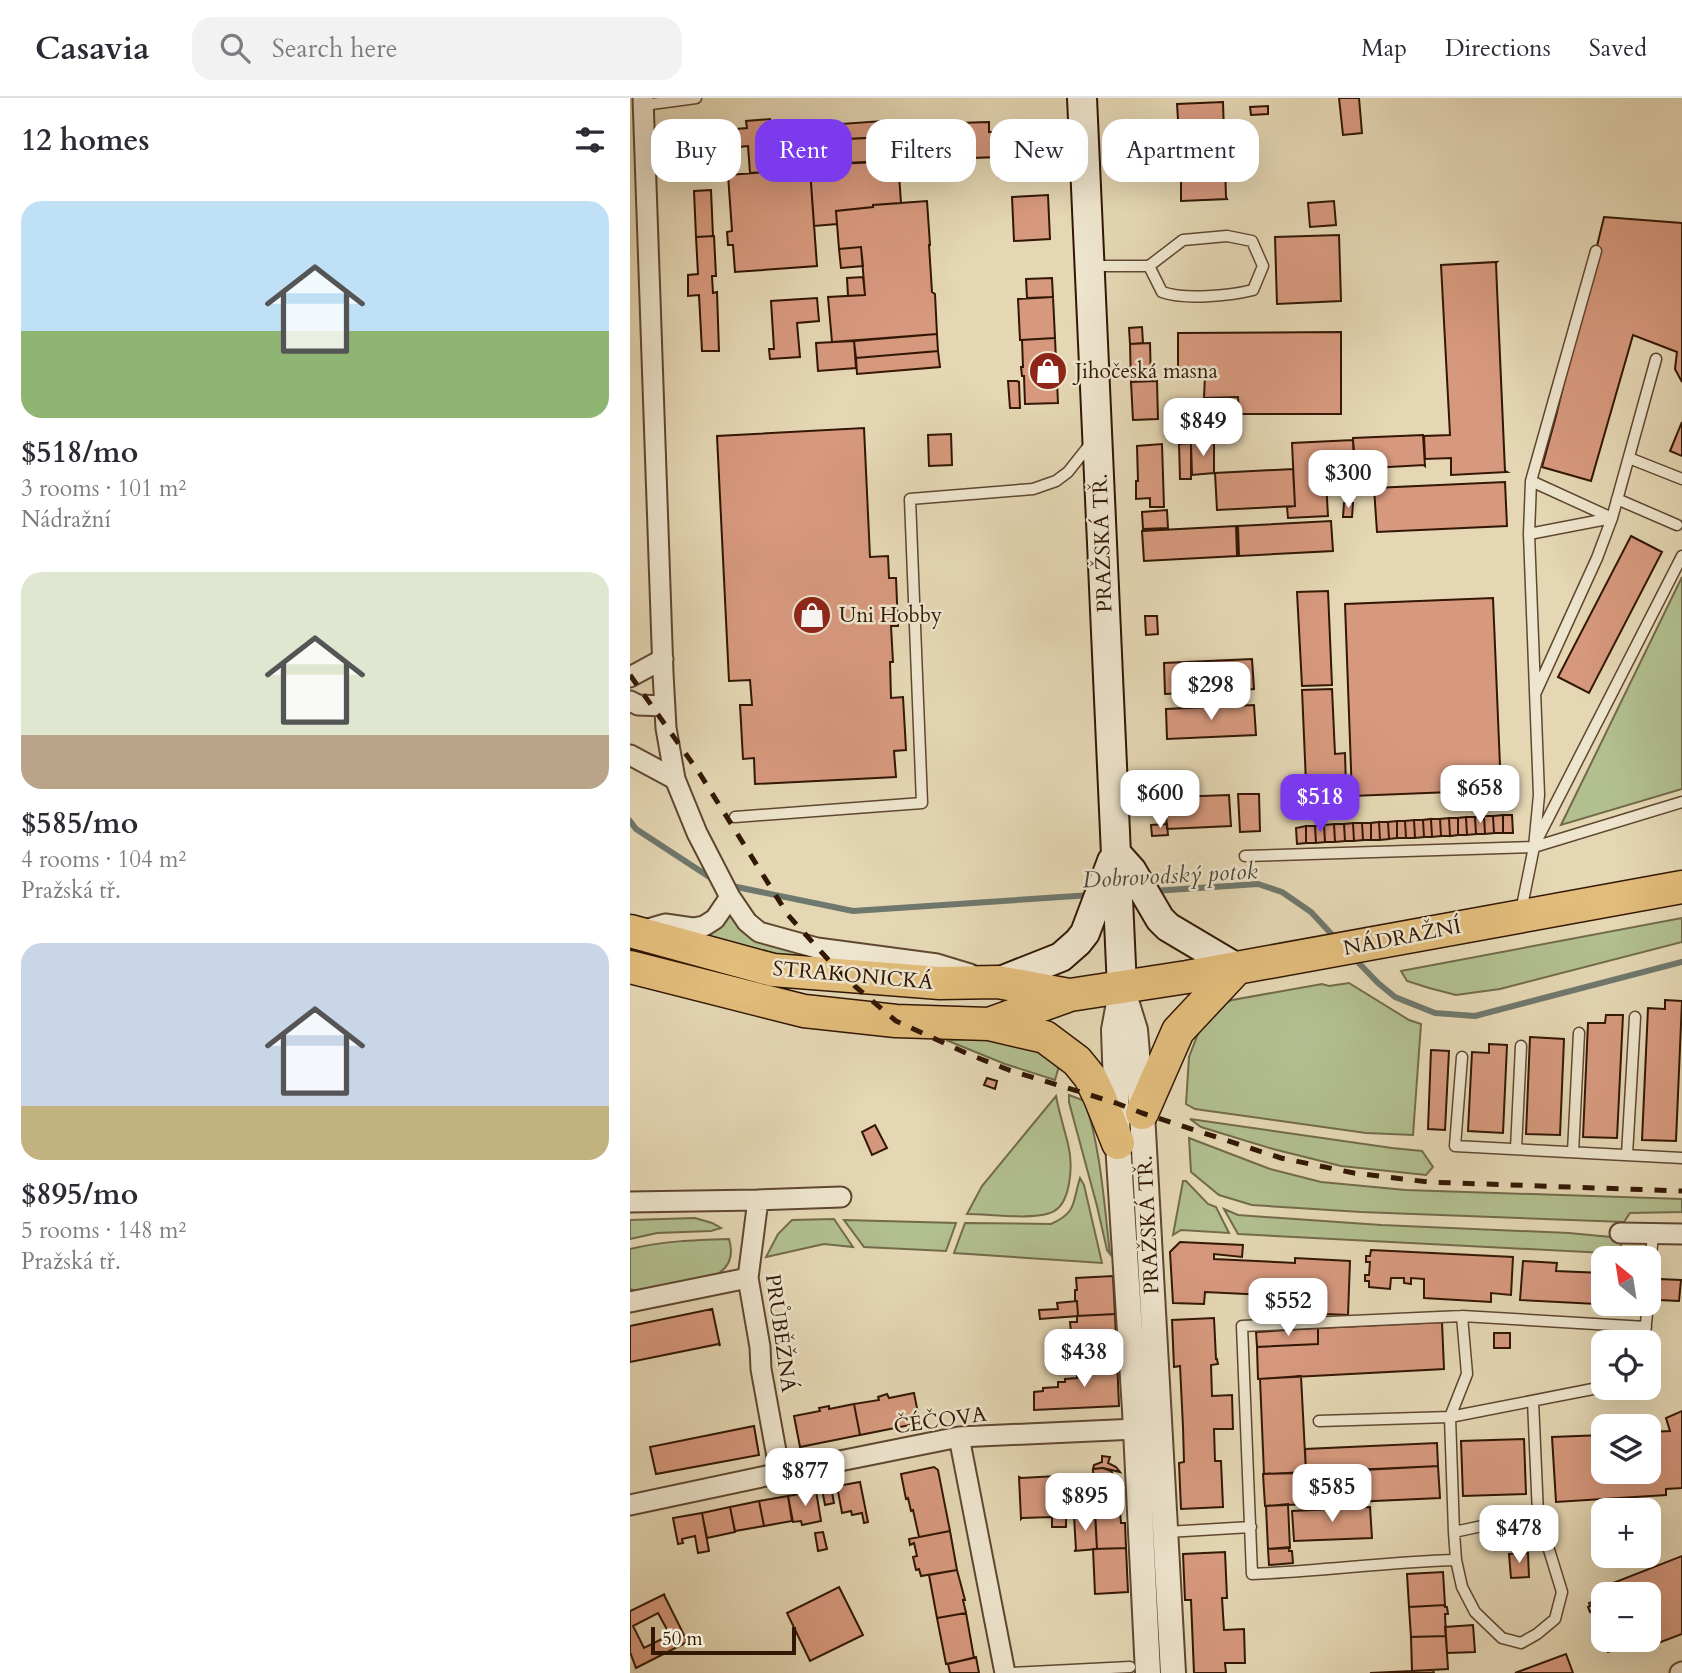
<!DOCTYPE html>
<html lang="en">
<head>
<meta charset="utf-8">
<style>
  :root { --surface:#fff; --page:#f2f2f3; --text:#2b2b33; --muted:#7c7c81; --line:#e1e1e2; --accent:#7c3aed }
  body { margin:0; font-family:Cardo,serif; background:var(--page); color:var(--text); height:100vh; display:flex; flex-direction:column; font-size:26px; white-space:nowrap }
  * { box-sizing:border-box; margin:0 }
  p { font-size:23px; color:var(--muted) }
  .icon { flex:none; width:38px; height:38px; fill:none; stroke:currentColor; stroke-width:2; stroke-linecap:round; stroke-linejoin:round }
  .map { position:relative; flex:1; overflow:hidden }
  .details { display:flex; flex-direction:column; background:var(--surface); width:630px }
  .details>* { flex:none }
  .hud { position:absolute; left:21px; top:21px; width:665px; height:63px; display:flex; gap:14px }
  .needle { width:46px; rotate:330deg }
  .fabs { position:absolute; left:961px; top:1148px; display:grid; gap:14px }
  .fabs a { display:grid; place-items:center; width:70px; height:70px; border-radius:14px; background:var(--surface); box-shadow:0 7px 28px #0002; font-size:35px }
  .scale { position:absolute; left:21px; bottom:18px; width:145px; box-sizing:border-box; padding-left:7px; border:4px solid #321704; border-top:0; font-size:19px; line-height:24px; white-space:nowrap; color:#321704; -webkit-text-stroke:5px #eee5ce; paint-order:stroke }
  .price { position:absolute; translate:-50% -60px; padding:0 16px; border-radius:14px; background:#fff; color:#222; font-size:23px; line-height:46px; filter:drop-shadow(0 2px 4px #0008) }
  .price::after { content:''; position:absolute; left:50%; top:42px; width:21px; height:16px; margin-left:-10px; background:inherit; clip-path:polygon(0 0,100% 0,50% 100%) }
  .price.current { background:var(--accent); color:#fff }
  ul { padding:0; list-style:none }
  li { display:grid; align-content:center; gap:14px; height:371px; padding:0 21px }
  li span { display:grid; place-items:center; height:217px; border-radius:21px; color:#555 }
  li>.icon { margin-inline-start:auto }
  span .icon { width:126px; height:126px; fill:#fffc; stroke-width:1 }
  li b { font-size:30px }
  h2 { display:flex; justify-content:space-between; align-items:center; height:84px; padding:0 21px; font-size:30px }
  .pill { padding:0 24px; border-radius:21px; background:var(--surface); box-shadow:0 7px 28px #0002; font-size:24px; line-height:63px }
  .pill.current { background:var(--accent); color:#fff }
  header { display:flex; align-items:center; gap:42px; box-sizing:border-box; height:98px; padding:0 35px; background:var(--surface); border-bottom:2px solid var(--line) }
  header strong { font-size:33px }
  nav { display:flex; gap:38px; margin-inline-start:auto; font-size:24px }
  .search { width:490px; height:63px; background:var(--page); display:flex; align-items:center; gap:18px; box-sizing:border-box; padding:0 24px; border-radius:21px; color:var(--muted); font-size:26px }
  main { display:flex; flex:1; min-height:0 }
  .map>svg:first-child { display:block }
</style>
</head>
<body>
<header>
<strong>Casavia</strong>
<div class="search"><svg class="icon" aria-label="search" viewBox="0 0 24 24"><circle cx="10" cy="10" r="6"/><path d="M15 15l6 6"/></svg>Search here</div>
<nav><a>Map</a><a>Directions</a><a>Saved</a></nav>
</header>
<main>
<section class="details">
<h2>12 homes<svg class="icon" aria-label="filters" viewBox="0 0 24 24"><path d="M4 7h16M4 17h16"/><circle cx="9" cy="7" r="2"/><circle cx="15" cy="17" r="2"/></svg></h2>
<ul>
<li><span style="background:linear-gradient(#bfe0f5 60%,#8fb573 0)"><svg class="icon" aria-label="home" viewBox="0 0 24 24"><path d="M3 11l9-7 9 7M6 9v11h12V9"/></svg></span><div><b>$518/mo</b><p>3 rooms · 101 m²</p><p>Nádražní</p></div></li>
<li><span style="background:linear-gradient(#dfe7d0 75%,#b9a48a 0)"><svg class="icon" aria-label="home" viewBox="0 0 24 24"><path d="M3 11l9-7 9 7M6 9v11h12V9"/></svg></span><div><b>$585/mo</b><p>4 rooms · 104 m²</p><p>Pražská tř.</p></div></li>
<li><span style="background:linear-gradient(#c9d6e8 75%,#c2b280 0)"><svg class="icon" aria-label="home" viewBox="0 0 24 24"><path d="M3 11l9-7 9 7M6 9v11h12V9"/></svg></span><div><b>$895/mo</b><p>5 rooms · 148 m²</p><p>Pražská tř.</p></div></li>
</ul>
</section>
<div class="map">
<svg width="1052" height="1575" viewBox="0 0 1052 1575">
  <rect width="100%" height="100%" fill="#e5d7b4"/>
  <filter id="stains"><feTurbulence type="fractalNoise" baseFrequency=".00286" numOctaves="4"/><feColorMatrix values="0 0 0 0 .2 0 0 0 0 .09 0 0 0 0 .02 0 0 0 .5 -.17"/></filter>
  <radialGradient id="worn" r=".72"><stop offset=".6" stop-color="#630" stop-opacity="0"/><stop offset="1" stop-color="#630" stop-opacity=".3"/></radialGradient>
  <path fill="#b2bf8f" stroke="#726b4a" stroke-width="2" d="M1052 479V691L931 727Z
    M100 814 170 853 227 874 40 835Z
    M1052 820V844L870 891 826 897 799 890 777 883 771 873Z
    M719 885 779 922 791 926 783 1037 736 1035 565 1011 556 1006 559 959 569 933 582 910 602 902 692 886 699 888Z
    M344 941C376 943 405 946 429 968L425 982 375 966 316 942Z
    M439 997 455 1003C471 1052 474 1105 480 1156L477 1152 467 1108 439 1004Z
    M426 998C429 1014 434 1030 438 1046 443 1065 442 1108 420 1115 399 1122 359 1116 337 1116L352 1088Z
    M560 1021 762 1050 792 1053 803 1069 796 1077 711 1068 643 1051 571 1029Z
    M559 1040 640 1071 691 1084 776 1092 1052 1101V1114L1000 1115 994 1124 731 1114 622 1107 589 1097 561 1074Z
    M450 1080 454 1087 472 1165 324 1155 335 1125 421 1126C448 1114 442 1104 450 1080Z
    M553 1083H556L578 1106 586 1109 599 1135 551 1132 543 1137Z
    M594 1111 608 1117 751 1127 939 1135 981 1139 989 1142 994 1156 608 1136Z
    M65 1120 82 1125 91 1130 81 1133 27 1135 0 1141V1122Z
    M204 1121 223 1149 194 1146 136 1159 148 1136 162 1122Z
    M214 1122 326 1125 316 1153 234 1149Z
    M99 1141C110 1177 74 1183 48 1188 30 1192 18 1198 0 1191V1151C33 1143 65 1142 99 1141Z"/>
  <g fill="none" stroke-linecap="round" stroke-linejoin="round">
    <path stroke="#6f786d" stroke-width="6" d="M0 723 6 731 84 782
      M97 787 223 813 461 797
      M524 793 628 786 652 794 681 814 707 842
      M724 860 748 885 765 899 805 915 845 918 1052 864"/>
  </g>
  <path fill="#d7997e" stroke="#321704" stroke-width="2" fill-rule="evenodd" d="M709 0H729L732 35 713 37Z
    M593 4 596 99 597 101 551 103V71H544L543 52H550L547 6Z
    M638 8V16L621 17 620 9Z
    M140 21 141 28 183 26V28L267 22 268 38 184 43 183 67 180 71 120 75 118 48 109 49V53H104L105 57 75 59V51L71 50 70 34 117 30 116 23Z
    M359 24V34H367L368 59 315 61V70L269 73 268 62H292L290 37H296L295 26Z
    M415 32 417 77 369 79 367 34Z
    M290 37 292 62 183 67 184 43Z
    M268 62 271 105 243 107V109L206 113 207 126 184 128 180 71 183 67Z
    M180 71 187 168 105 174 103 147H98L97 134 102 133 98 77Z
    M81 92 83 138 66 139 64 93Z
    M418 97 420 141 384 143 382 99Z
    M297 103 300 147H299L302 194 305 196 307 236 202 244 198 199 235 197 231 149 209 151 206 113 243 109V107Z
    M704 103 706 127 680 129 678 105Z
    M974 119 1052 125V284L1045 271 1047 254 1003 237 961 383 912 369 926 318Z
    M709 137 711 203 647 206 645 139Z
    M84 138 86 178H82L83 195 87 194 89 253H72L69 197 58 198V177L68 176 66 139Z
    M231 149 233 168 211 170 209 151Z
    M867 164 866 165 867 190 875 373 877 374 821 377V360L795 361 794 338 820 337 811 167Z
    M233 179 235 197 218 198 217 180Z
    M422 180 423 199 397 200 396 181Z
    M423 199 425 240 390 242 388 201Z
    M187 200 189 223 167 225 170 259 140 261 139 251H144L141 203Z
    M512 229 513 245 500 246 499 230Z
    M711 234V316H609L608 299 574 300 575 276H548V235Z
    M307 236 308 253 226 260 224 243Z
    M425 240 428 305 395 306 394 278H392L391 269H393L392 242Z
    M224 243 226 270 188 273 186 245Z
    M520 245 521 283 501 284 500 246Z
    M308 253 310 269 227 276 226 260Z
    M378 283H387L389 284 390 310H380Z
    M527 283 528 321 503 322 501 284Z
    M1052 324V358L1040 353Z
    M234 330 240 459 258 458 259 480H266L268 528H261L263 564H260L261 600 273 599 276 652 264 653 266 679 125 686 124 660 113 661 110 607H122L120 582 99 583 87 338Z
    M321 336 322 367 299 368 298 337Z
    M793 337 795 368 794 367 724 371 723 340Z
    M723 342 725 364 695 366 698 418 658 420 657 409 665 408 662 345Z
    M584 343V375L562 377 561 345Z
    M561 345V381H550L549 346Z
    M532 346 534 409H520V400L506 401V383H508L507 348Z
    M663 371 665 408 587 412 585 375Z
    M875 384 877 428 747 434 744 390Z
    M714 405H723L722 419H713Z
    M537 412 538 430 513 431 512 414Z
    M701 423 703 453 609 458 608 428Z
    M606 428 607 458 514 463 512 433Z
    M1001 438 1032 454 959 595 928 579Z
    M698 493 702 587 672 588 667 494Z
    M863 500 871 692 722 698 715 506Z
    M515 518H527L528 536 516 537Z
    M622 561 624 591 535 596 534 565Z
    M702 591 705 656 715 655 716 689 696 690V685H676L672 592Z
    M624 607 626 637 537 641 536 611Z
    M536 696H542L543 699 599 697 601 728 537 731 536 716H534V713H536Z
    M608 696H629L630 733 610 734Z
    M873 717V735H864L863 718Z
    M873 717H882L883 735H873Z
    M854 718H863L864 735 855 736Z
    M854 718 855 736H846L845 719Z
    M836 719H845L846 736 837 737Z
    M836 719 837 737H828V720Z
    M819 720H828V737L820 738Z
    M819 720 820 738H811L810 721Z
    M801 721H810L811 738 802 739Z
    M801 721 802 739H794L793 722Z
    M784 722H793L794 739 785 740Z
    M784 722 785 740H776L775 723Z
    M767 723V740L759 741 758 724Z
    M767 723H775L776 740H767Z
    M749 724 750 742H741V725Z
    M749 724H758L759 741 750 742Z
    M723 725H732L733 742 724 743Z
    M723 725 724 743H715L714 726Z
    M732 725H741V742H733Z
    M537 726 538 737 522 738 521 727Z
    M704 726 705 744H695L694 727Z
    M704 726H714L715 743 705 744Z
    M694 727 695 744 686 745 685 728Z
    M676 728H685L686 745H676Z
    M676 728V745L667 746 666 730Z
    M1035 902 1052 903 1046 1043 1012 1042 1018 910 1035 911Z
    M976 917H993L987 1040 953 1039 958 925H975Z
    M900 939 934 941 930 1037 896 1036Z
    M859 946 877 947 873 1035 838 1033 842 954 859 955Z
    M801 952 819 953 815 1032 798 1031Z
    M357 980 367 983 365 991 354 987Z
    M245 1027 257 1050 242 1057 232 1034Z
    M550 1144 613 1147 612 1159 584 1156V1161L665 1165V1160L720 1163 718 1217 695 1216V1200L575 1194 574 1206 543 1205 540 1154Z
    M741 1152 883 1159 881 1197 861 1195V1204L794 1200V1181L781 1180V1186L774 1185V1180H761L760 1191 739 1189V1183H735V1177H739L740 1164H736V1158H740Z
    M893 1163 927 1165 926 1173 973 1175V1206H1007L1006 1208 890 1202Z
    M483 1178 485 1216 448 1218 447 1203H445V1192H447L446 1180Z
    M1029 1181 1051 1182 1049 1203 1029 1202Z
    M447 1203 448 1218 410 1221 409 1212 428 1211 427 1205Z
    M82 1210 90 1248 89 1246 0 1264V1228L82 1211Z
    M485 1216 487 1261 449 1264 447 1234H441L440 1224H447V1218Z
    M584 1220 586 1261H587L588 1266 581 1267 582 1298 602 1297 603 1331H584L585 1363H591L593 1409 551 1411 549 1365 554 1364 553 1329 550 1268 544 1269 542 1222Z
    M812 1224 814 1271 628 1281 627 1249 688 1246V1230Z
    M688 1230V1246L627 1249 626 1234Z
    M864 1235H880V1250H864Z
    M487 1261 489 1308 404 1312V1294L413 1293V1290L428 1289V1284H435V1281L447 1280V1278H450L449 1264Z
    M671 1278 676 1375 634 1376 630 1281Z
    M284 1295 290 1325 230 1337 224 1306 249 1302 248 1299 257 1296 259 1300Z
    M224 1306 230 1337 170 1349 164 1318 190 1313 189 1310 199 1308V1311Z
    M1052 1313V1390L1036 1391V1397L926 1404 922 1339 973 1337V1374H1018V1334L1040 1333 1036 1320Z
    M124 1328 129 1357 26 1376 20 1349Z
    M894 1341 896 1396 833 1398 831 1343Z
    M807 1345 808 1368 676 1375 675 1351Z
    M472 1358 480 1359 478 1365 486 1369 490 1374 473 1370 463 1371 464 1367 472 1364Z
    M808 1368 810 1400 635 1408 633 1376Z
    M304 1369 308 1372 320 1433 289 1439 283 1412 281 1413 278 1400 276 1401 271 1376Z
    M473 1370 481 1373 487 1382 491 1425H495L496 1450 467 1451 463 1371Z
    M464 1376H465L466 1418H436V1429H422V1419L392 1420 391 1421 389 1379 391 1380Z
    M230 1384 238 1424 234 1425 232 1415 222 1417 221 1413 212 1415 207 1388Z
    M201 1389 204 1405 195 1407 192 1391Z
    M186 1393 191 1423 172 1427 171 1423 163 1424 158 1398Z
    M158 1398 162 1423 134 1428 129 1403Z
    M129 1403 134 1428 105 1433 100 1409Z
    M658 1406 660 1450 638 1451 636 1408Z
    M100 1409 105 1434 77 1440 72 1415Z
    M740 1409 742 1440 664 1443 662 1413Z
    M72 1415 79 1453 68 1455 65 1438 52 1441 53 1445 48 1446 43 1420Z
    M465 1417 467 1451 444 1453 446 1452 444 1418Z
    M320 1433 327 1472 291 1478 289 1471 286 1472 283 1459 287 1458 284 1445 280 1447 279 1441Z
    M193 1434 197 1451 188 1453 185 1435Z
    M659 1449V1453H662L663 1465 639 1467 638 1451Z
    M496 1450 498 1494 465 1496 463 1451Z
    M595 1454 597 1500H592L594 1532 614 1531 615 1565H595L596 1575H564L561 1502H555L553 1456Z
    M898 1455 899 1479 881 1480 879 1456Z
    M1052 1458V1536L1010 1552 1006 1544 978 1554 973 1542H1018V1496H983L987 1495 983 1485Z
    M327 1472 335 1502H333L336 1515 307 1520 299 1477Z
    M813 1474 815 1507 779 1509 777 1476Z
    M983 1485 987 1495 973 1496V1500L967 1502 963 1493Z
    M209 1489 233 1537 180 1563 157 1515Z
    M35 1496 34 1497 57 1543H59L6 1570 0 1554V1513ZM28 1515 40 1537 14 1550 3 1528Z
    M973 1500V1541L962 1513 960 1514 958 1509 960 1508 959 1505Z
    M815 1507V1509H817L818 1516H815L816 1538 781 1539 779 1509Z
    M336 1515 344 1560 316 1566 307 1520Z
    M843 1527 845 1554 817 1555 815 1529Z
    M816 1538 818 1571 782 1573 781 1539Z
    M936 1556 943 1575H885Z
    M346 1559 349 1575H320L318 1566Z
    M803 1572 804 1575H740Z"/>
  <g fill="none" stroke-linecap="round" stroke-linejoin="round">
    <defs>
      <path id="service" d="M14 7 66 0
        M461 168H519L532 194C554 202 599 198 623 192L633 168 622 143 597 138 553 142 519 168
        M999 360 1052 381
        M901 383 982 420 967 460 906 594
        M987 401 1047 427
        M899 436 982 420 1026 261
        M105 719 292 705 280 401 403 391 426 383 438 374 461 345
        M907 742 1052 458
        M615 758 904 749 1052 704
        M891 813 904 749 909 697 899 436 901 383 966 153
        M832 959 825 1048 1052 1060
        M886 1051 891 948
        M943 1054 949 935
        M997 1057 1005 919
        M1018 1195 1023 1135
        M1014 1244 1018 1206
        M903 1303 908 1416
        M820 1319 837 1276 832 1218 1016 1229
        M820 1319 973 1289
        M689 1323 820 1319 824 1434
        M537 1434 621 1429
        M826 1462 824 1434 908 1416 932 1494 925 1521 907 1536 891 1545 872 1540 845 1514 832 1489 826 1462C758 1464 691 1473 622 1476L612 1228 832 1218
        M381 1575 500 1569"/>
      <path id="minor" d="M13 0 33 575 36 630 45 681 67 735 100 799 117 824 129 834 187 850 307 866 340 876
        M0 579 33 561
        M0 603 8 607 35 608
        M0 657 45 681
        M11 833 35 826 63 830 74 828 85 821 100 799
        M128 1102 211 1099
        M0 1104 128 1102 118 1180 130 1249 131 1271 150 1375
        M990 1135 1052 1136
        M0 1204 118 1180
        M329 1339 375 1575
        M0 1407 150 1375 329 1339 506 1331
        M1050 1575 1052 1574"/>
      <path id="tertiary" d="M492 890 505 932 512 1015 543 1575
        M491 894 484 932 488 1045 505 1312 518 1575"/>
      <path id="secondary" d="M452 0 492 890
        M486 755 502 773 530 821 538 829 607 870
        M368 884 431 859 448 844 455 835 482 763"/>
      <path id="primary" d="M0 833 143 872 310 885 368 884 439 897
        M0 869 174 913 266 923 359 926 415 939 447 963 460 979 470 1000 488 1045
        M359 926 440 897 557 879 1052 789
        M512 1015 548 933 607 870"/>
    </defs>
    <use href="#service" stroke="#5f4730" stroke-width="13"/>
    <use href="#minor" stroke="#5f4730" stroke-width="23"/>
    <use href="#tertiary" stroke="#5f4730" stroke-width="28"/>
    <use href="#secondary" stroke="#321704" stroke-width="32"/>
    <use href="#primary" stroke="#321704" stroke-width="35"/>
    <use href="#service" stroke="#eee5ce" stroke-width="10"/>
    <use href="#minor" stroke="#eee5ce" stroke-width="19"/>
    <use href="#tertiary" stroke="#eee5ce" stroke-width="24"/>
    <use href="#secondary" stroke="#eee5ce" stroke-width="28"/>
    <use href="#primary" stroke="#e2bc7a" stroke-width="32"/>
    <path stroke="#321704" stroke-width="5" stroke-dasharray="12 12" stroke-linecap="butt" d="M0 577 70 676 158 817 213 878 266 923 338 956 379 972 486 1005 512 1015 651 1060 724 1075 798 1084 1052 1093"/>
  </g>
  <defs>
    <symbol id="shop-disc" viewBox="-11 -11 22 22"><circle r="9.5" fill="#8f2418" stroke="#eee5ce"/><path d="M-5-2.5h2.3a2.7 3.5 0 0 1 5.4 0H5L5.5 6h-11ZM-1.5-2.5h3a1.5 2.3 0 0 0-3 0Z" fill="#fff"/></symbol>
  </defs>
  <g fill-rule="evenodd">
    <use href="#shop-disc" x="396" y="251" width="44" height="44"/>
    <use href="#shop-disc" x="160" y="495" width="44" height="44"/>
  </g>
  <g text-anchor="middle" stroke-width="5" stroke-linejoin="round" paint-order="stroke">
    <g font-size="21" fill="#321704" stroke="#eee5ce" text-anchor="start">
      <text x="445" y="280">Jihočeská masna</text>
      <text x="209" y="524">Uni Hobby</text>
    </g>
    <g font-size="21" fill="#321704" stroke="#eee5ce">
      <text transform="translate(472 445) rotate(-92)" y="7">PRAŽSKÁ TŘ.</text>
      <text transform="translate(772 839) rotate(-11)" y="7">NÁDRAŽNÍ</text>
      <text transform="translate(223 877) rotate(5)" y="7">STRAKONICKÁ</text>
      <text transform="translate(518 1127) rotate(-93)" y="7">PRAŽSKÁ TŘ.</text>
      <text transform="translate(151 1235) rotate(82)" y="7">PRŮBĚŽNÁ</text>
      <text transform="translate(310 1322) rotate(-8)" y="7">ČÉČOVA</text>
    </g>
    <g font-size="23" font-style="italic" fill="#504739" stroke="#eee5ce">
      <text transform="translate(540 777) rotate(-3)" y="8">Dobrovodský potok</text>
    </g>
  </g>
  <rect width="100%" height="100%" filter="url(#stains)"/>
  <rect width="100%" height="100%" fill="url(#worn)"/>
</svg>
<div class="fabs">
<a><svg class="needle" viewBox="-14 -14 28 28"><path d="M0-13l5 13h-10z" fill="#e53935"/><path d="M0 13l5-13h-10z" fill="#7c7c81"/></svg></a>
<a><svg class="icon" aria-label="locate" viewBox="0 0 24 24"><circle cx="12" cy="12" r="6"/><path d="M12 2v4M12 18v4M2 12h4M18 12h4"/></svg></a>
<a><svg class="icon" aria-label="layers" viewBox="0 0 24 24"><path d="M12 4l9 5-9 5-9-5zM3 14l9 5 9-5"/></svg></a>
<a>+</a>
<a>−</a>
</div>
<div class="scale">50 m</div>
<b class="price" style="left:573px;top:360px">$849</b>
<b class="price" style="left:718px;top:412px">$300</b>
<b class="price" style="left:581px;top:624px">$298</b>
<b class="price" style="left:850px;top:727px">$658</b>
<b class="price" style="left:530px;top:732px">$600</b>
<b class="price current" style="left:690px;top:736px">$518</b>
<b class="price" style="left:658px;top:1240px">$552</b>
<b class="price" style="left:454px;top:1291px">$438</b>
<b class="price" style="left:175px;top:1410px">$877</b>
<b class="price" style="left:702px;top:1426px">$585</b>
<b class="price" style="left:455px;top:1435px">$895</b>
<b class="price" style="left:889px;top:1467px">$478</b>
<div class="hud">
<a class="pill">Buy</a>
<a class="pill current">Rent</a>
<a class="pill">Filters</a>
<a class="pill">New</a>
<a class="pill">Apartment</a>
</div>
</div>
</main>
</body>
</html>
